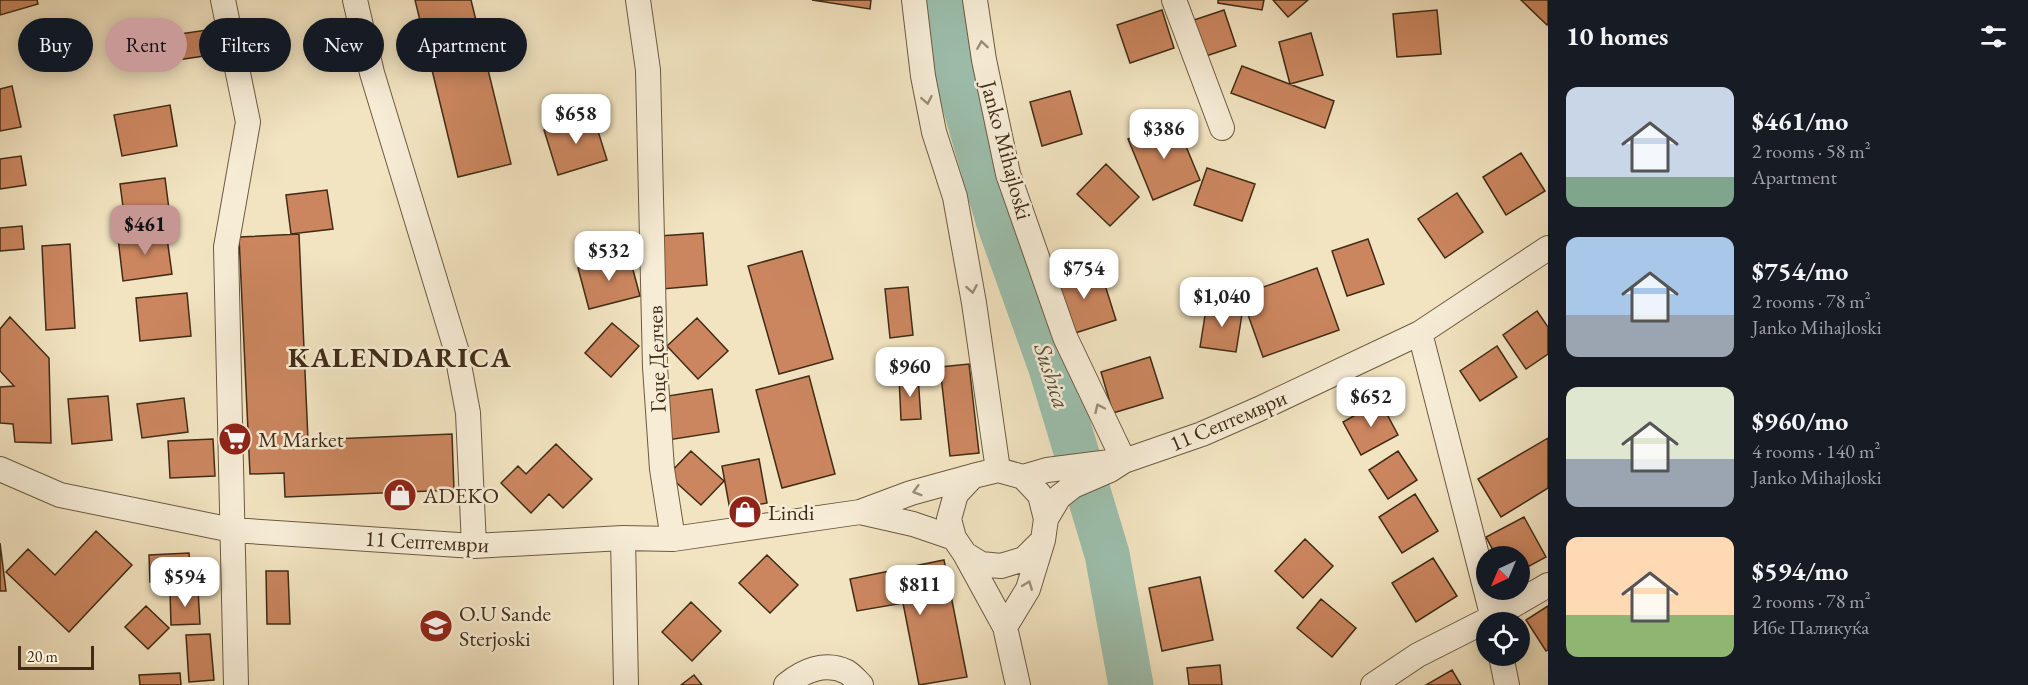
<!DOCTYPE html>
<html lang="en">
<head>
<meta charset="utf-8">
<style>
  :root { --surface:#171b24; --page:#20242c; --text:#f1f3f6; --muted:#9ea1a6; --accent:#c59692 }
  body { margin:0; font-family:"EB Garamond",serif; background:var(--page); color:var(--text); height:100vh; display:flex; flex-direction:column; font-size:22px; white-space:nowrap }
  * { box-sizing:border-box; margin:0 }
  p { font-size:20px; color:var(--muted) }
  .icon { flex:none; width:33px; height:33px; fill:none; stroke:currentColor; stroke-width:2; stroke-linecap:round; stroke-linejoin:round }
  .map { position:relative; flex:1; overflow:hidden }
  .panel { display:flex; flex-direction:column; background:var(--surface); width:480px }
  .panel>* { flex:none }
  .guide { position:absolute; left:18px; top:18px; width:570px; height:54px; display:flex; gap:12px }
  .needle { width:39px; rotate:224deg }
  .fabs { position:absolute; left:1476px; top:546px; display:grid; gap:12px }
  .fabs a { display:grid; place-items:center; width:54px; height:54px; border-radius:50%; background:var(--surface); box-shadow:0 3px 15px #0003; font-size:30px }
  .scale { position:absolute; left:18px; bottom:15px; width:76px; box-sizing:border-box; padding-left:6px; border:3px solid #402c16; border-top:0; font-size:16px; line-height:21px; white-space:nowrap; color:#402c16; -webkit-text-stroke:4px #f7edd7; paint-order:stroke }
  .price { position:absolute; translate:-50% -51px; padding:0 14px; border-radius:12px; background:#fff; color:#222; font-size:20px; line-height:39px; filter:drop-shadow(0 2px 3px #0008) }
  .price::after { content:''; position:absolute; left:50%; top:36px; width:18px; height:14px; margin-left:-9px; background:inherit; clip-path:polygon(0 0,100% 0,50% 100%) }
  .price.current { background:var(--accent); color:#111 }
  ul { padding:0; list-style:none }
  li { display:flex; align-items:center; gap:18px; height:150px; padding:0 18px }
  li span { display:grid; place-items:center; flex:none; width:168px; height:120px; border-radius:12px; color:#555 }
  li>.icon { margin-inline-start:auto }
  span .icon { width:72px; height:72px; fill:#fffc; stroke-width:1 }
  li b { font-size:26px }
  h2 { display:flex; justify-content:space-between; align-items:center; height:72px; padding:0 18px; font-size:26px }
  .tag { padding:0 21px; border-radius:27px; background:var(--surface); box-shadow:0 3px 15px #0003; font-size:21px; line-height:54px }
  .tag.current { background:var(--accent); color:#111 }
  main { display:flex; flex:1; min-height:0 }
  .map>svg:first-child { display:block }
</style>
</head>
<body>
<main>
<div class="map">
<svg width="1548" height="685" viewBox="0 0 1548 685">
  <rect width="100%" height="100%" fill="#f2e4c1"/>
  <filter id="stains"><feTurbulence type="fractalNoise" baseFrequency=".00333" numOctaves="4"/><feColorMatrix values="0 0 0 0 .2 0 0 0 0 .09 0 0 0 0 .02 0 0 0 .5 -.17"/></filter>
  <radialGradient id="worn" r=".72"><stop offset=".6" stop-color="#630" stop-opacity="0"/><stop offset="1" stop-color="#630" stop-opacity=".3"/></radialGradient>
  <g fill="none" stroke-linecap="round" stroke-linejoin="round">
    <path stroke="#9cbfad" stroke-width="45" d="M945 0 955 71 998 220 1051 368 1107 554 1131 685"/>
  </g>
  <path fill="#cb865f" stroke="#402c16" stroke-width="1.5" d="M0 0H37L38 4 0 15Z
    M415 0H471L511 164 458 177Z
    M812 0H871L870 9Z
    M1218 0H1264L1262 10 1218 3Z
    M1273 0H1308L1288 17Z
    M1521 0H1548V23L1547 25Z
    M1162 10 1174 48 1130 63 1117 25Z
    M1224 10 1236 46 1197 59 1185 23Z
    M1437 10 1441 54 1397 57 1393 14Z
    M220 28 224 53 144 65 140 40Z
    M1311 33 1323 75 1290 84 1279 42Z
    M1242 66 1334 101 1325 128 1231 93Z
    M12 86 21 127 0 131V89Z
    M1070 91 1082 134 1042 146 1030 102Z
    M170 105 177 146 122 156 114 115Z
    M593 115 607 160 558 175 544 130Z
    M1175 120 1200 180 1153 200 1128 139Z
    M1521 153 1545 191 1506 215 1483 177Z
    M21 156 26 185 0 189V159Z
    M1106 164 1139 197 1110 226 1077 194Z
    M1207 168 1255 184 1242 221 1194 205Z
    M165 178 170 217 125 222 120 184Z
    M327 190 333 229 291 234 286 195Z
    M1457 193 1483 232 1445 258 1418 219Z
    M22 226 24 249 0 251V228Z
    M166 231 172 274 123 281 118 238Z
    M703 233 707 285 662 289 659 236Z
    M299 234 308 440 452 434 454 490 285 497 284 473 250 474 239 237Z
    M1368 239 1384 284 1347 296 1332 251Z
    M70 244 75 328 46 330 42 246Z
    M802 251 833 359 779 374 748 266Z
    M629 255 640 296 589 309 578 268Z
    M1099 266 1116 320 1069 335 1052 280Z
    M1317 268 1339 330 1263 357 1241 295Z
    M908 287 913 335 890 338 885 289Z
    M187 293 191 336 140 341 136 298Z
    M1207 303 1243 308 1236 352 1200 347Z
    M1537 311 1548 327V354L1526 369 1503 335Z
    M10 317 49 358 51 443 15 442 13 424 0 423V387L14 386 0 371V329Z
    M697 318 728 351 698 379 667 346Z
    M612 323 639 346 611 377 585 353Z
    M1497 346 1517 377 1480 401 1460 371Z
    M1150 357 1163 398 1113 413 1101 372Z
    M969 364 979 453 950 456 940 367Z
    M809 376 835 474 782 488 756 390Z
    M918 376 921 419 901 420 899 377Z
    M712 389 719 432 668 440 661 397Z
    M108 396 112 440 72 444 68 399Z
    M184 398 188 432 142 438 137 404Z
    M1380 401 1398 435 1361 455 1343 422Z
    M1548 438V488L1501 517 1478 479Z
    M213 439 215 476 170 478 168 441Z
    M556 444 592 479 563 508 549 494 531 513 501 483 518 466 526 474Z
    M691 451 724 481 701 505 668 475Z
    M1398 451 1417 480 1388 499 1369 470Z
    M759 459 767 503 730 510 722 466Z
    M1415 494 1438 531 1402 553 1379 517Z
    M1524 517 1546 557 1520 571V556H1496L1486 537Z
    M96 531 132 565 69 632 6 572 28 549 55 575Z
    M1305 539 1333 566 1303 598 1275 571Z
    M0 543 6 591H0Z
    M189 553 191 580 150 582 149 555Z
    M767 555 798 585 770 613 739 583Z
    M1433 558 1457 596 1416 622 1392 583Z
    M944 560 967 677 919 685 903 603 857 611 850 579Z
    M266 571H288L290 624H267Z
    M1200 577 1213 640 1162 651 1149 588Z
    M198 590 200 624 171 625 170 591Z
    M1321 599 1356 628 1332 657 1297 628Z
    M691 602 721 631 692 661 662 632Z
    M146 606 169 628 148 649 125 627Z
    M1548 606V650L1546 651 1526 620Z
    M210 634 214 680 189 682 186 635Z
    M1220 665 1222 685H1189L1187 668Z
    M1452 670 1461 685H1426Z
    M180 673 181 685H140L139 675Z
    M694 675 702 685H681Z"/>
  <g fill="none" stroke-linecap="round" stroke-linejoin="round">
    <defs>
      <path id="minor" d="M223 0 248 122 226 247 236 685
        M355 0 372 73 456 349 468 413 474 546
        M638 0 648 70 655 367 662 469 673 539
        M914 0 923 76 934 132 955 197 974 303 998 470
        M975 0 984 60 1008 174 1065 337 1124 461
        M1174 0 1222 128
        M1420 333 1494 622
        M0 469 60 495 232 530 474 546 623 538 673 539 860 512 911 493 973 476
        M1023 477 1047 470 1110 462
        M860 512 913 524 954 538
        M1046 519 1059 497 1073 486 1110 470 1124 461 1202 434 1259 409 1420 333 1548 248
        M623 538 626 685
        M965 554 981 564 1001 566 1024 559 1043 540
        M1005 627 1028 589 1043 540 1046 519 1040 495 1023 477 998 470 973 476 956 494 949 519 954 538 965 554 1005 627 1018 685
        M1501 656 1507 685
        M786 685C803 671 825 661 847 672 852 675 857 681 861 685
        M1373 685 1418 655 1493 617 1548 585"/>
    </defs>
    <use href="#minor" stroke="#6c5a41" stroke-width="26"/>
    <use href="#minor" stroke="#f7edd7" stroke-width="24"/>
  </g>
  <defs><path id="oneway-chevron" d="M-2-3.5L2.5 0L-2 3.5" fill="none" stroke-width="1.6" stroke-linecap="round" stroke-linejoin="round" transform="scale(1.5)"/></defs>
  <g stroke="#9c8c76">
    <use href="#oneway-chevron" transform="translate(982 45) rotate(-99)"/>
    <use href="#oneway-chevron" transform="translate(927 100) rotate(79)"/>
    <use href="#oneway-chevron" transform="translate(972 289) rotate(80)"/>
    <use href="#oneway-chevron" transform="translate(1099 408) rotate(-115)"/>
    <use href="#oneway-chevron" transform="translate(917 491) rotate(164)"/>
    <use href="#oneway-chevron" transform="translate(1028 585) rotate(-69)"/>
  </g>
  <defs>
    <symbol id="supermarket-disc" viewBox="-11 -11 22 22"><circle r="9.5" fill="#8f2418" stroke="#f7edd7"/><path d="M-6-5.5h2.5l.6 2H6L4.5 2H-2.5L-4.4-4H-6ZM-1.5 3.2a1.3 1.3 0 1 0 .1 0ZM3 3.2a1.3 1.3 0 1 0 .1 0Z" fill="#fff"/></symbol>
    <symbol id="shop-disc" viewBox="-11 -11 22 22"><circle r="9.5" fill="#8f2418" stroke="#f7edd7"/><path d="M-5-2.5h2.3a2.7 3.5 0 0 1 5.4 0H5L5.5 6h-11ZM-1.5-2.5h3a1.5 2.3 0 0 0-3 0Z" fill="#fff"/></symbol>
    <symbol id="school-disc" viewBox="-11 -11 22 22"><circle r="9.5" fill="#8f2418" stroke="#f7edd7"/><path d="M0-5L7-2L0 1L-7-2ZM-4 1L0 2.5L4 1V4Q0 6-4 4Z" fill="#fff"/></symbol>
  </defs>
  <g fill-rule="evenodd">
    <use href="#supermarket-disc" x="216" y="420" width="38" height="38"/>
    <use href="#shop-disc" x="381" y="476" width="38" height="38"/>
    <use href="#shop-disc" x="726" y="493" width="38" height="38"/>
    <use href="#school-disc" x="417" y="607" width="38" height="38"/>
  </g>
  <g text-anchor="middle" stroke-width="5" stroke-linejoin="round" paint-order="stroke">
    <g font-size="22" fill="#402c16" stroke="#f7edd7">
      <text transform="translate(1007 150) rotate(75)" y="8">Janko Mihajloski</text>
      <text transform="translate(656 359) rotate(-92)" y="8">Гоце Делчев</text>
      <text transform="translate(1228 420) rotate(-23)" y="8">11 Септември</text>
      <text transform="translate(427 541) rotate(3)" y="8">11 Септември</text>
    </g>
    <g font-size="22" fill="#402c16" stroke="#f7edd7" text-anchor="start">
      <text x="258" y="447">M Market</text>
      <text x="423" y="503">ADEKO</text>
      <text x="768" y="520">Lindi</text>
      <text x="459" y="621">O.U Sande<tspan x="459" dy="25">Sterjoski</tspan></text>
    </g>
    <g font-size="24" font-style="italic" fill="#57513c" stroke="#f7edd7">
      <text transform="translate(1052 376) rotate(72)" y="8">Sushica</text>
    </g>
    <g font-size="28" font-weight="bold" letter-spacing="1.5" fill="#402c16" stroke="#f7edd7">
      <text x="400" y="367">KALENDARICA</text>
    </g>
  </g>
  <rect width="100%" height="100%" filter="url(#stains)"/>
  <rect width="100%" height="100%" fill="url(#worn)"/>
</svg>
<div class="fabs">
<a><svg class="needle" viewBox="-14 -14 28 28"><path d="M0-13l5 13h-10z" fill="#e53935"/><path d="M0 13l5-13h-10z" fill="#9ea1a6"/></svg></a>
<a><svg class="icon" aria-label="locate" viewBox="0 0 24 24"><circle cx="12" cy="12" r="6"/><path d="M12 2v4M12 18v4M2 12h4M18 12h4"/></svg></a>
</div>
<div class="scale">20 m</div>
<b class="price" style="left:576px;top:145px">$658</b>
<b class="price" style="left:1164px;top:160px">$386</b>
<b class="price current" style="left:145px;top:256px">$461</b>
<b class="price" style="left:609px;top:282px">$532</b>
<b class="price" style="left:1084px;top:300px">$754</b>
<b class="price" style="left:1222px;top:328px">$1,040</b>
<b class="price" style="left:910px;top:398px">$960</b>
<b class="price" style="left:1371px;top:428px">$652</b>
<b class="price" style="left:185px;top:608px">$594</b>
<b class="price" style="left:920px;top:616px">$811</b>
<div class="guide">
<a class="tag">Buy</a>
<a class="tag current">Rent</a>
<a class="tag">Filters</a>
<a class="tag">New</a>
<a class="tag">Apartment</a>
</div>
</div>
<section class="panel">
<h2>10 homes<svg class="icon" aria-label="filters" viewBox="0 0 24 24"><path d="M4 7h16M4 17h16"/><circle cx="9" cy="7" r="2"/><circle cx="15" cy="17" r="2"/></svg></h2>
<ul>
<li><span style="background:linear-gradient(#c9d6e8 75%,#7fa58c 0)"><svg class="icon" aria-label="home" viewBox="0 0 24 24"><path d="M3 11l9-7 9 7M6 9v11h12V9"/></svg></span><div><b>$461/mo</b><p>2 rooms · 58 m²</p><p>Apartment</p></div></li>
<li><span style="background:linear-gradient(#a9c7e8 65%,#9aa5b1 0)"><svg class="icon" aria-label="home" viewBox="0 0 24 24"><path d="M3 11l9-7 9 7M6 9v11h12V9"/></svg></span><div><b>$754/mo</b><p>2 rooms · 78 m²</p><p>Janko Mihajloski</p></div></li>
<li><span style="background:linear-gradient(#dfe7d0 60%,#9aa5b1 0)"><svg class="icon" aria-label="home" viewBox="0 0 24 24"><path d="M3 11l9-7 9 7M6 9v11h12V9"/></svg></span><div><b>$960/mo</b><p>4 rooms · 140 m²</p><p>Janko Mihajloski</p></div></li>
<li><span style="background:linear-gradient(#ffd9b3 65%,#8fb573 0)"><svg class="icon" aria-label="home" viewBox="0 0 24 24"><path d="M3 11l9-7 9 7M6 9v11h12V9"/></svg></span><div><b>$594/mo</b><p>2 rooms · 78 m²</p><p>Ибе Паликуќа</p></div></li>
</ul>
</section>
</main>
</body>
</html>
